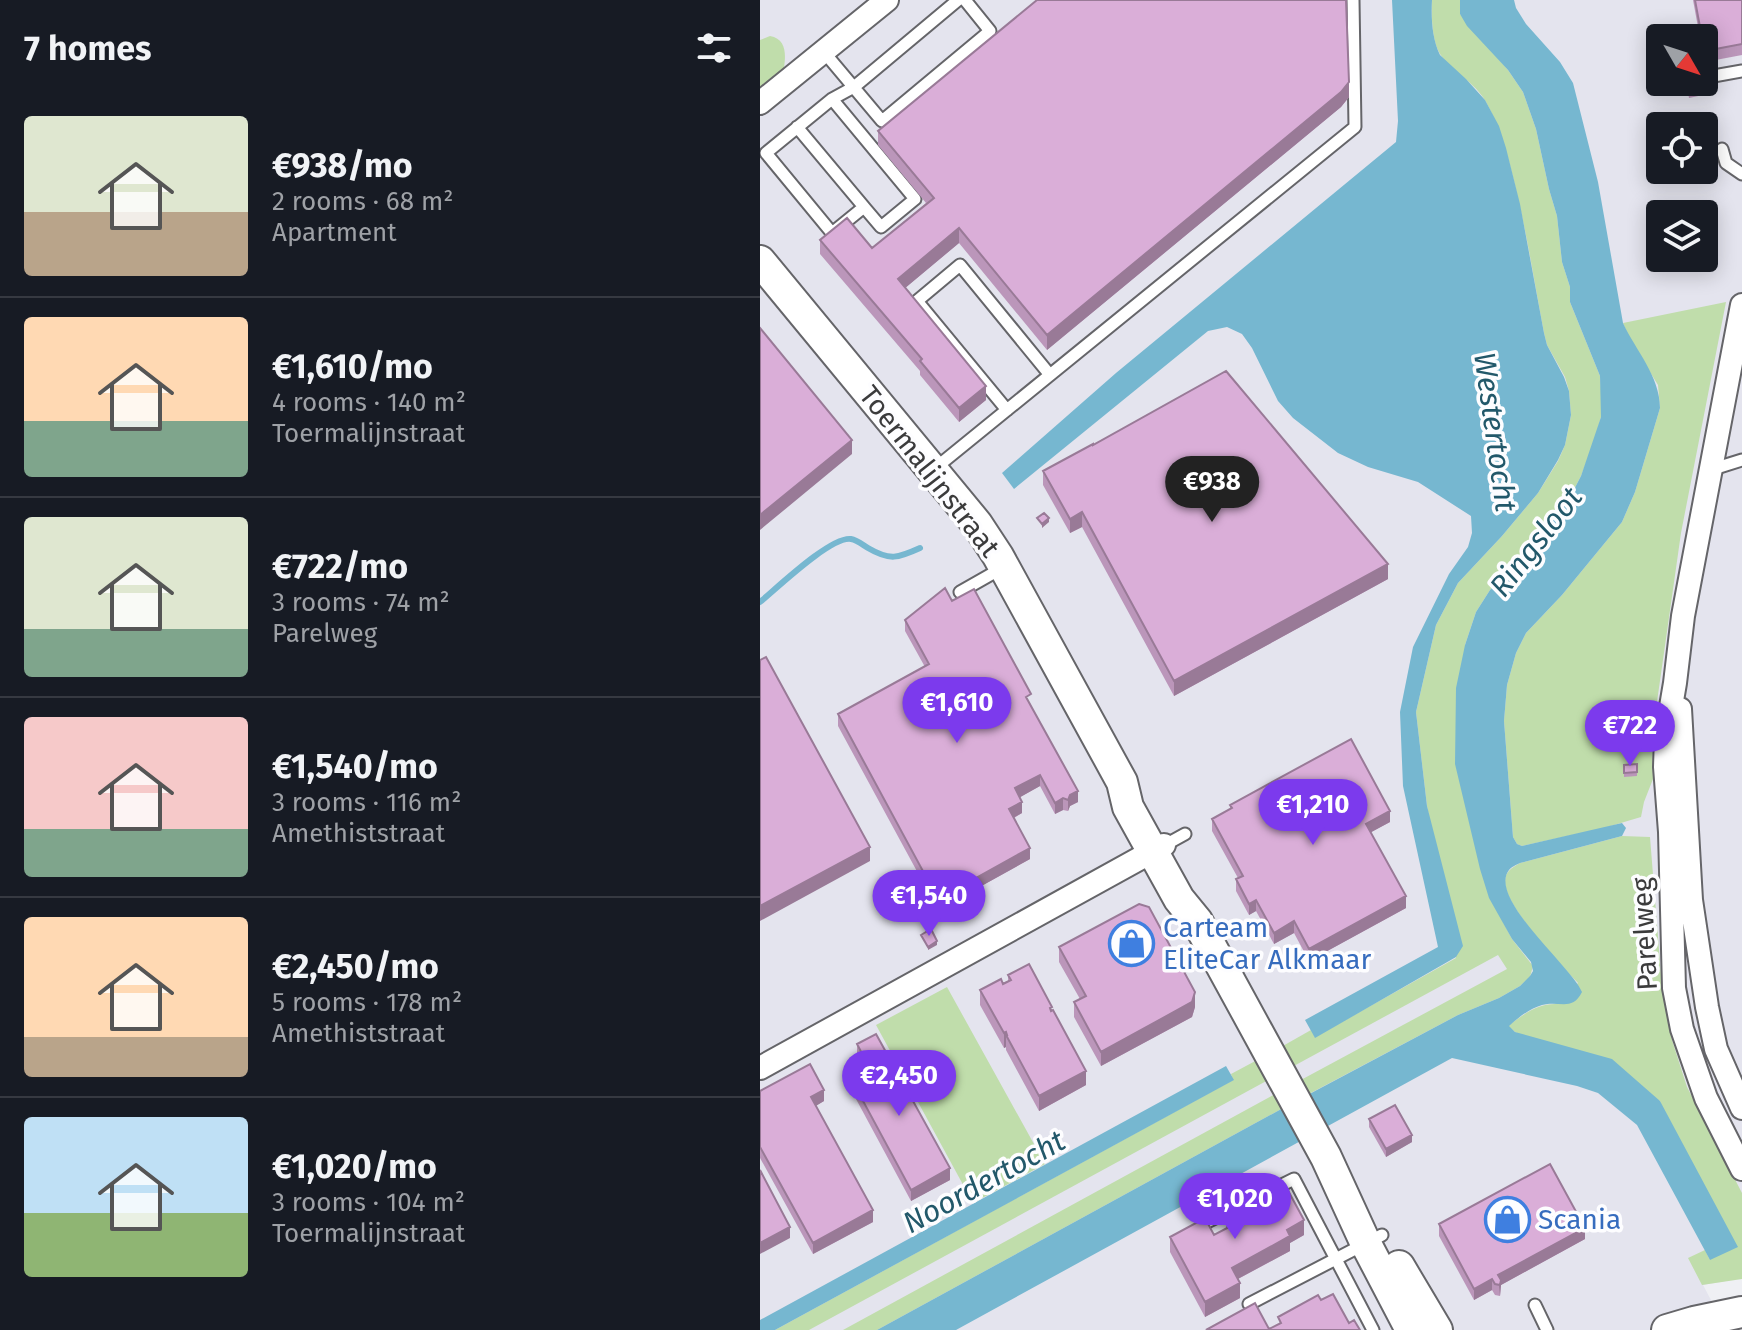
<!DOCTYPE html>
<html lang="en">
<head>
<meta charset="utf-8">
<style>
  :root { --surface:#171b24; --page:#242831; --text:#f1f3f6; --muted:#9ea1a6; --line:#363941; --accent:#7c3aed }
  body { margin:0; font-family:"Fira Sans",sans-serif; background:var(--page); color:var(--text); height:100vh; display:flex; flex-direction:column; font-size:30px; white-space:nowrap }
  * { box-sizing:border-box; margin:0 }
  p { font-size:26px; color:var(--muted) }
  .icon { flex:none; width:44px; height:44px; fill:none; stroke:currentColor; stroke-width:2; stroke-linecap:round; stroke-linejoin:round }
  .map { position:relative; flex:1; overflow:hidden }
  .drawer { display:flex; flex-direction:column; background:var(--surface); width:760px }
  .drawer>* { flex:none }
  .needle { width:52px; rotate:129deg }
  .tools { position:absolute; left:886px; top:24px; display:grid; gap:16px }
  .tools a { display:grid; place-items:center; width:72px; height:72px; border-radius:8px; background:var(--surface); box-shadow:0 4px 20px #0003; font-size:40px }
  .price { position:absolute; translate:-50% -68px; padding:0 18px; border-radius:28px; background:var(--accent); color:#fff; font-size:26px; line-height:52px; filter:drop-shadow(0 2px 4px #0008) }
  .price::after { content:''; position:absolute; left:50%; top:48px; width:24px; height:18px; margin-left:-12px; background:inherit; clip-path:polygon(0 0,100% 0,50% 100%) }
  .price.selected { background:#222; color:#fff }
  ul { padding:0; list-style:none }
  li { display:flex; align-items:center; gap:24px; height:200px; padding:0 24px }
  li+li { border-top:2px solid var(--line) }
  li span { display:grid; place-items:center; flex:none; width:224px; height:160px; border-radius:8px; color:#555 }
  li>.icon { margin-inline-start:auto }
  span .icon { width:96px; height:96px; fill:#fffc; stroke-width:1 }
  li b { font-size:34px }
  h2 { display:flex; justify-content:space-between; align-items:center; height:96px; padding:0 24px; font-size:34px }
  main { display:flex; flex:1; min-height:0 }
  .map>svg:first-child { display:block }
</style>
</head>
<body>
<main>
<section class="drawer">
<h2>7 homes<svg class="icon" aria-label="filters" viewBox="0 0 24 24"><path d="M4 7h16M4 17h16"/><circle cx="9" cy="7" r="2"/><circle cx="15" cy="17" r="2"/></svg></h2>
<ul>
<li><span style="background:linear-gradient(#dfe7d0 60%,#b9a48a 0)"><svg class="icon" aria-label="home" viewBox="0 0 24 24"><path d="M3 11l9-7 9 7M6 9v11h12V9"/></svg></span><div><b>€938/mo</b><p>2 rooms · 68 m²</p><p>Apartment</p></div></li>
<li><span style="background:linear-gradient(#ffd9b3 65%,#7fa58c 0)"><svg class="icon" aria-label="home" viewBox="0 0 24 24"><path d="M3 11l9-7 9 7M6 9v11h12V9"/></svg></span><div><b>€1,610/mo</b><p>4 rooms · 140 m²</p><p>Toermalijnstraat</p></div></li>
<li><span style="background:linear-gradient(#dfe7d0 70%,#7fa58c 0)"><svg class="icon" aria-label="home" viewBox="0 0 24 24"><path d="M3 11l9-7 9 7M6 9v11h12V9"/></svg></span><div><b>€722/mo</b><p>3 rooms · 74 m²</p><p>Parelweg</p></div></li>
<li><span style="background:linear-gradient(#f6c9c9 70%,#7fa58c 0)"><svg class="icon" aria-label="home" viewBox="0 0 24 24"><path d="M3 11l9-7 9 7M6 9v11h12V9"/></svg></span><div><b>€1,540/mo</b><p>3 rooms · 116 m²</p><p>Amethiststraat</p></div></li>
<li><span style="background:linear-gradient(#ffd9b3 75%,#b9a48a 0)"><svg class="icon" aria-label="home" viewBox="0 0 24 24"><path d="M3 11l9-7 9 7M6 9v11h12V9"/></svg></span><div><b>€2,450/mo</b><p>5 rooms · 178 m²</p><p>Amethiststraat</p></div></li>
<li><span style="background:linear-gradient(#bfe0f5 60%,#8fb573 0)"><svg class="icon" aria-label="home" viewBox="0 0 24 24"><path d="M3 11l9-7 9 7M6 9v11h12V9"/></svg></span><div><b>€1,020/mo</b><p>3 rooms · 104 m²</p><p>Toermalijnstraat</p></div></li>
</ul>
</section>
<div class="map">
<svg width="982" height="1330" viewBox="0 0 982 1330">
  <rect width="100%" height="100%" fill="#eff0f4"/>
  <path fill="#e4e4ee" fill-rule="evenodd" d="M0 0H982V1278L943 1285 967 1330H0ZM900 38H944V82H900ZM900 126H944V170H900ZM900 214H944V258H900Z"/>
  <path fill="#c0ddab" d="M672 0H700V14L748 70 763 92 776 129 789 189 797 216 802 262 810 287V302L840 376 842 400 841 417 834 442 821 476 808 501 786 529 730 590 716 612 705 645 742 920 752 939 773 966 770 977 760 986 739 998 698 1015 547 1095 539 1081 747 969 738 955 532 1067 521 1047 551 1030 555 1037 696 958 667 806 656 712 676 625 698 583 742 536 778 493 798 461 805 445 811 415 809 391 805 377 787 345 784 333C775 286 768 240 757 194 750 163 742 131 726 102 715 82 692 72 680 54 672 42 671 14 672 0Z
    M10 36C28 39 26 58 23 73L0 92V40Z
    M966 302 921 533 892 737 893 779 884 802 881 817 844 828 762 846 757 844 753 837 744 721 747 685 756 653 766 633 802 595 862 522 875 492 900 408 898 385 870 340 863 323Z
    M862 836 890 837 901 975 912 1040 927 1087 982 1193V1279L942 1285 928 1258 945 1250 950 1260 900 1101 755 1032 748 1026C763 1015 776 1004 795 1004L818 983C800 964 745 907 745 882 745 871 752 868 760 863Z
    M187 987 285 1164 213 1203 116 1025Z
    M499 1059 510 1079 49 1330H15L473 1080 471 1074Z
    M517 1093 525 1107 117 1330H83Z"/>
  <path fill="#76b7d0" d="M632 0H672C671 18 672 39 680 55L706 79 725 100 739 126 746 148 760 204 784 333 787 345 804 377 809 391 811 415 805 445 798 460 778 493 742 536 698 583 676 625 656 712 667 806 703 946 696 957 555 1038 545 1020 678 947 643 786 640 712 653 647 689 574 708 547 712 533 711 516 658 482 608 467 578 453 533 418 518 401 492 348 482 334 467 327 448 331 254 489 242 473 356 373 636 142 638 121Z
    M700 0H754L756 8 766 24 800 62 813 83 838 182 863 323C876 351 900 376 900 408L875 492 862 522 802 595 766 633 756 653 747 685 744 721 753 837 757 844 762 846 862 823 866 828 862 836 760 863C756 865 751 867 749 870 727 898 813 968 822 992 812 1012 799 1000 782 1005 769 1009 759 1017 749 1026L755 1032 852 1059 900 1101 978 1247 950 1260 877 1125 838 1093 817 1086 692 1058 196 1330H117L525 1107 698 1015 739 998 760 986 770 976 773 971 771 962 752 939 729 898 720 869 695 764 696 688 705 645 716 612 730 590 786 529 808 501 821 476 841 417 840 376 810 302V287L802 262 797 216 789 189 776 129 763 92 748 70 707 26 700 14Z
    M466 1066 474 1080 15 1330H0V1320Z"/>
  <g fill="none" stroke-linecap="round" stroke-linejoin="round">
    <path stroke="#76b7d0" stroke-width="6" d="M0 602C17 588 71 536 91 539 97 540 103 545 108 548 130 561 138 558 160 548"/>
    <defs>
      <path id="lane" d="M64 52 122 121 230 31 205 0
        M948 77 982 71
        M72 99 155 199 121 227 104 207
        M37 127 104 207 72 233 6 153 72 99 94 87 198 0
        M962 149 966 163 982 174
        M247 410 157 301 200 265 290 375
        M173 470 595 127 593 0
        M950 470 982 460
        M200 592 244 567
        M405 845 425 834
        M445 1223 534 1179 613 1330
        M489 1304 622 1235
        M775 1305 787 1330"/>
      <path id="street" d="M0 103 127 0
        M982 305 923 616 915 683 906 736 905 767 910 832 914 988 922 1029 946 1098 982 1169
        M920 709 931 900 947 1007 956 1049 982 1108
        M0 1068 404 845"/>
      <path id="secondary" d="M0 261 217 524 238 556 362 782 368 807 419 899 437 921 566 1157 606 1244 651 1330
        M639 1266 677 1330
        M907 1330 934 1322 982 1312"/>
    </defs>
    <use href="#lane" stroke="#656569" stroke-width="15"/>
    <use href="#street" stroke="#656569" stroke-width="26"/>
    <use href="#secondary" stroke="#656569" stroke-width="34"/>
    <use href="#lane" stroke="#fff" stroke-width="11"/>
    <use href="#street" stroke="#fff" stroke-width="22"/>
    <use href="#secondary" stroke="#fff" stroke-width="30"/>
  </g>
  <path fill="#bb96ba" d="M933 0H982V55L945 62 944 38H940Z
    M926 82H941L943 95 929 98Z
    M589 97 581 107 287 350 199 243 145 288 226 400 199 422 160 375V371L60 254V240L112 248 166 203 118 145V131Z
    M333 445 628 579 414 696 322 527 310 533 283 485V471Z
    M192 601 271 706 318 802 310 806 308 811 303 810 295 814 280 786 260 797 262 813 254 818 270 859 178 910 78 726V714L165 667 145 631V620Z
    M877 764V776L864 777V765Z
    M470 805 630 822 611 832 646 908 549 961 534 933 514 944 496 911 489 915 476 891V879L478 878 452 831V819L470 809Z
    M299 947 435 1007 432 1017 341 1066 314 1017V1002L320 999 299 962Z
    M248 975 292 1010 326 1085 279 1111 246 1050V1047L244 1048 220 1005V990L248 981Z
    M97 1044 190 1180 151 1201 96 1099V1088L110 1080 97 1055Z
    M0 1091 64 1101 55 1106 113 1222 53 1254 0 1158Z
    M609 1119 652 1142 626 1157 609 1127Z
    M466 1217 544 1235 530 1243V1251L478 1279 480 1298 445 1317 410 1252V1237L454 1235 466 1228Z
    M679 1224 825 1239 741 1285 740 1296 735 1295 732 1290 714 1300 679 1236Z"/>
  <path fill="#997a97" d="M589 82V97L581 107 287 350V335Z
    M199 228V243L138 294V279Z
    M226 386V400L199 422V408Z
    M92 440V454L0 530V515Z
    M322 512V527L310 533V519Z
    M289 518V522L282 528V524Z
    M628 564V579L414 696V681Z
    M280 775V786L255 800V788Z
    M318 791V802L310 806 308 811V800L310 795Z
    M303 798V810L295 814V803Z
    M262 802V813L249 820V809Z
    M630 811V822L606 835V824Z
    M110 847V861L0 921V906Z
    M270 848V859L178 910V899Z
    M646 896V908L549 961V949Z
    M496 900V911L489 915V904Z
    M534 921V933L514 944V933Z
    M177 941V945L168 950V947Z
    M435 992V1007L432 1017 341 1066V1052Z
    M246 1032V1047L244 1048V1033Z
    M326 1071V1085L279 1111V1096Z
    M64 1090V1101L51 1109V1097Z
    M652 1135V1142L626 1157V1149Z
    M190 1168V1180L151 1201V1190Z
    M113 1210V1222L53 1254V1243Z
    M544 1220V1235L530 1243V1251L472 1282V1268L527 1230Z
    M30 1227V1238L0 1254V1243Z
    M825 1228V1239L741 1285 740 1296 738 1275Z
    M732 1279V1290L714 1300V1289Z
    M480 1283V1298L445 1317V1302Z"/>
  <path fill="#daaed8" stroke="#997a97" stroke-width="2" d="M277 0H586L589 82 581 92 287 335 199 228 138 279 226 386 199 408 160 361 162 359 60 240 87 218 112 248 174 198 118 131Z
    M935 0H982V44L945 51 944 38H942Z
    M927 82H941L943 88 929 90Z
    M0 328 92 440 0 515Z
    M466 371 628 564 414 681 322 512 310 519 283 471 333 444V445Z
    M284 513 289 518 282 524 277 518Z
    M185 588 192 601 214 589 271 694 266 697 318 791 310 795 308 800 303 798 295 803 280 775 255 788 262 802 249 809 270 848 178 899 78 714 169 664 145 620Z
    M6 657 110 847 0 906V660Z
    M591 739 630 811 606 824 646 896 549 949 534 921 514 933 496 900 489 904 476 879 483 876 452 819 472 808 470 805Z
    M877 764V772L864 773V765Z
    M379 904 389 907 435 992 432 1002 341 1052 314 1002 326 996 299 947Z
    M171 929 177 941 168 947 161 935Z
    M269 964 292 1007 290 1008 291 1011 293 1010 326 1071 279 1096 246 1035H247L246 1032 244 1033 220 990 241 979 243 984 251 980 248 975Z
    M116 1034 190 1168 151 1190 96 1088 115 1078 97 1044Z
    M50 1064 64 1090 51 1097 113 1210 53 1243 0 1147V1091Z
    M635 1105 652 1135 626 1149 609 1119Z
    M790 1164 825 1228 738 1275 741 1280 740 1285 735 1284 732 1279 714 1289 679 1224Z
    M0 1170 30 1227 0 1243Z
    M525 1185 544 1220 527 1230 530 1236 472 1268 480 1283 445 1302 410 1237 445 1218 454 1235 471 1226 466 1217Z
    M573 1294 589 1323 594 1320 600 1330H446L495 1303 509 1329 521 1323 518 1317 558 1295 561 1300Z"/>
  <defs>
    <symbol id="shop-ring" viewBox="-11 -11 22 22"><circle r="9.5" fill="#fdfdff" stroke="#3f7fe0" stroke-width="1.5"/><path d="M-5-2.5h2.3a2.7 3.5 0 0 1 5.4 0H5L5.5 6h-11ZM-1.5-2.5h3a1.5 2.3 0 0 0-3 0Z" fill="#3f7fe0"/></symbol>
  </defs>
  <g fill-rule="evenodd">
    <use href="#shop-ring" x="346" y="918" width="51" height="51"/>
    <use href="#shop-ring" x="722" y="1194" width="51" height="51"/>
  </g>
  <g text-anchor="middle" stroke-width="7" stroke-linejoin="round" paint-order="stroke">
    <g font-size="28" fill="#3b3b3c" stroke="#fdfdff">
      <text transform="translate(170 471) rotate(52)" y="10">Toermalijnstraat</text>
      <text transform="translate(884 934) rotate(-93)" y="10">Parelweg</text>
    </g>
    <g font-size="28" fill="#366cbe" stroke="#fdfdff" text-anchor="start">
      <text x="403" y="937">Carteam<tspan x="403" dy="32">EliteCar Alkmaar</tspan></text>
      <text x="778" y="1229">Scania</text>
    </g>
    <g font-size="30" font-style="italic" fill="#22586a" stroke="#fdfdff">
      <text transform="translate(735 432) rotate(82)" y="10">Westertocht</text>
      <text transform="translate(776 542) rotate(-52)" y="10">Ringsloot</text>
      <text transform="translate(224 1182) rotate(-29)" y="10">Noordertocht</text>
    </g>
  </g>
</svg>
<div class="tools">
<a><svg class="needle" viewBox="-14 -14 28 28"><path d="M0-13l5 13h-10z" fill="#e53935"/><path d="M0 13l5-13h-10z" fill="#9ea1a6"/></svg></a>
<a><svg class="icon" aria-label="locate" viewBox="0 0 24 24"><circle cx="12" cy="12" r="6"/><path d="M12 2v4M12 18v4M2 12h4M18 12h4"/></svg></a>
<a><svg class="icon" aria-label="layers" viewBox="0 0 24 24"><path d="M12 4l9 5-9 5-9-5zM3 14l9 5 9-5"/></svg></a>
</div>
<b class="price selected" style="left:452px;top:524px">€938</b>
<b class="price" style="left:197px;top:745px">€1,610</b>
<b class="price" style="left:870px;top:768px">€722</b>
<b class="price" style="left:553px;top:847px">€1,210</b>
<b class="price" style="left:169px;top:938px">€1,540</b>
<b class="price" style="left:139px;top:1118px">€2,450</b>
<b class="price" style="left:475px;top:1241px">€1,020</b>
</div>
</main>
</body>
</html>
